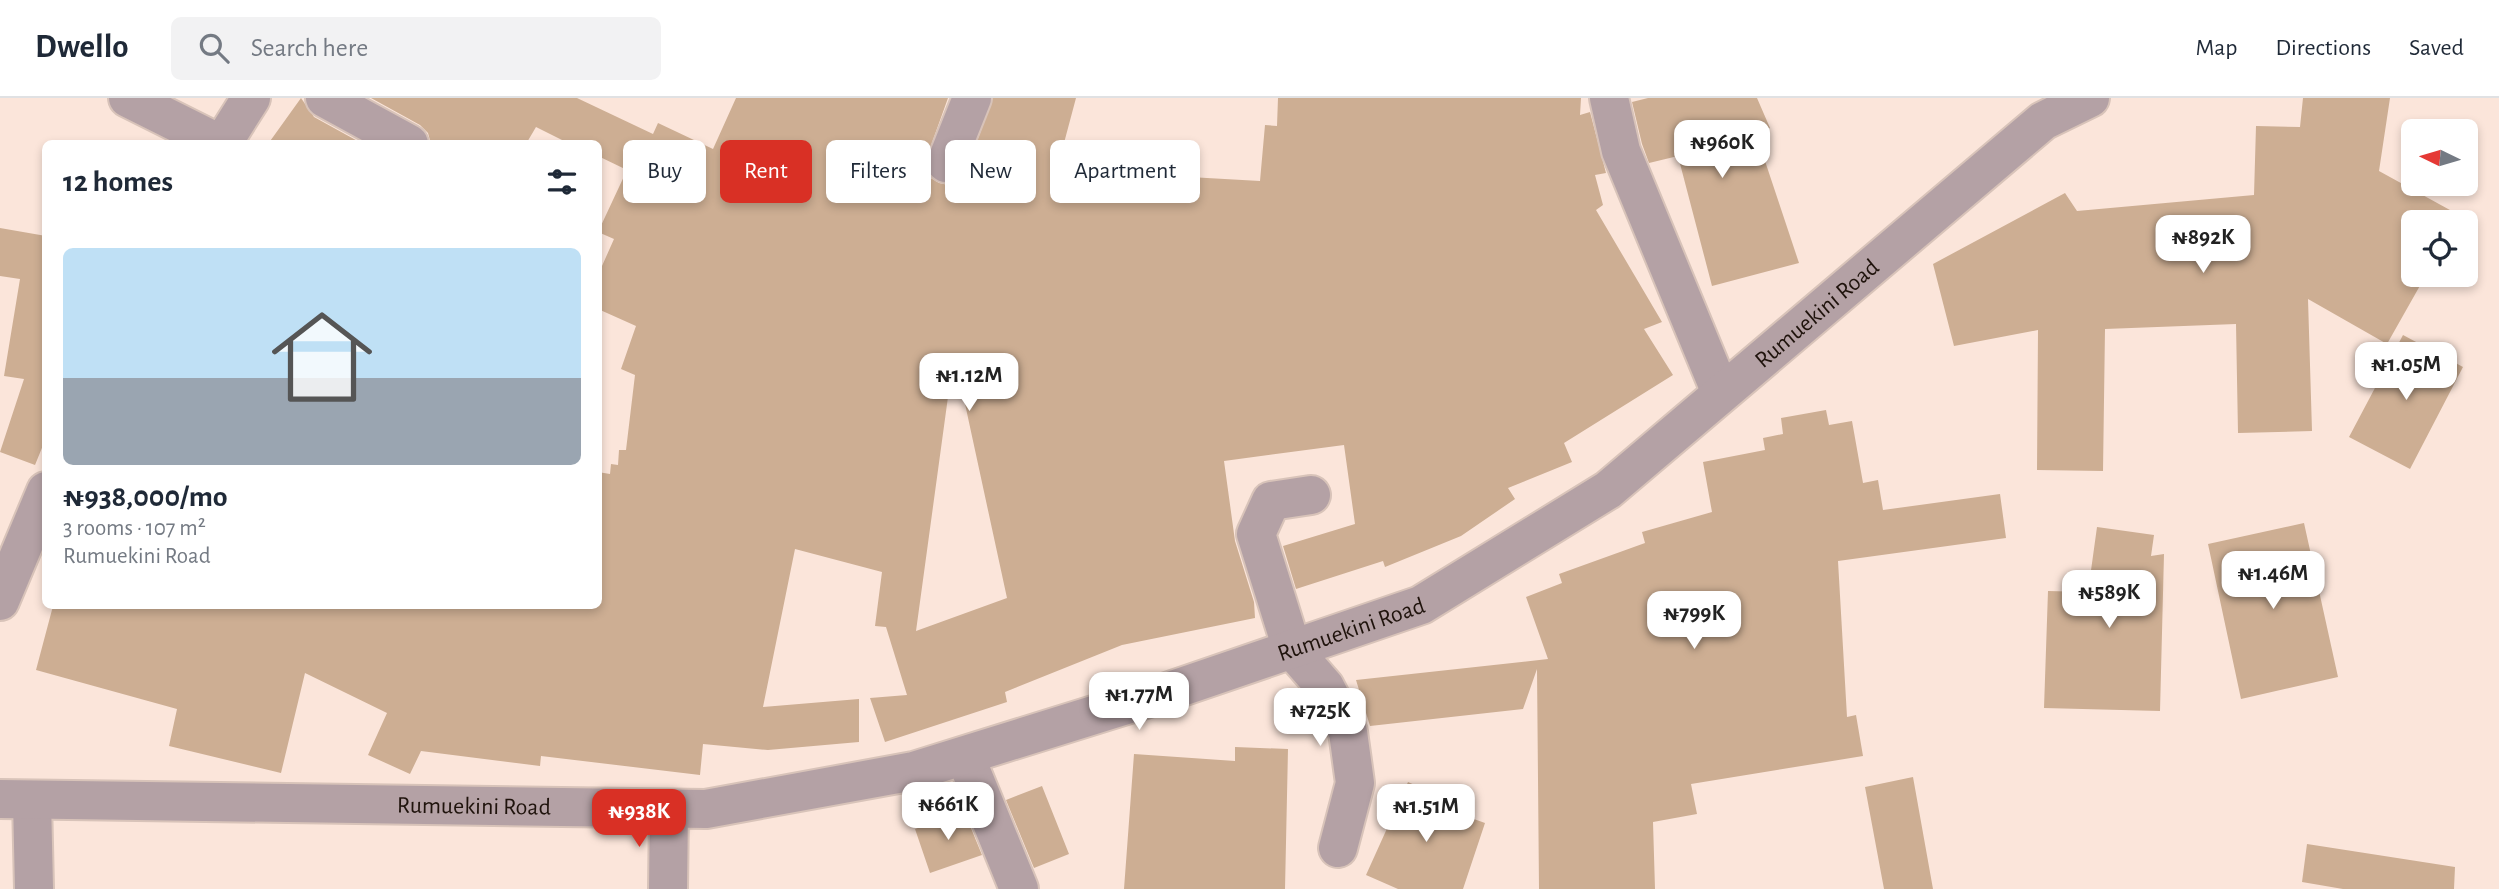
<!DOCTYPE html>
<html lang="en">
<head>
<meta charset="utf-8">
<style>
  :root { --surface:#fff; --page:#f2f2f3; --text:#1f2937; --muted:#747a83; --line:#e0e1e3; --accent:#d93025 }
  body { margin:0; font-family:"Alegreya Sans",sans-serif; background:var(--page); color:var(--text); height:100vh; display:flex; flex-direction:column; font-size:26px; white-space:nowrap }
  * { box-sizing:border-box; margin:0 }
  p { font-size:23px; color:var(--muted) }
  .icon { flex:none; width:38px; height:38px; fill:none; stroke:currentColor; stroke-width:2; stroke-linecap:round; stroke-linejoin:round }
  .map { position:relative; flex:1; overflow:hidden }
  .side { position:absolute; left:42px; top:42px; width:560px; height:469px; display:flex; flex-direction:column; background:var(--surface); border-radius:10px; box-shadow:0 4px 10px #0003 }
  .side>* { flex:none }
  .top-card { position:absolute; left:623px; top:42px; width:665px; height:63px; display:flex; gap:14px }
  .needle { width:46px; rotate:275deg }
  .controls { position:absolute; left:2401px; top:21px; display:grid; gap:14px }
  .controls a { display:grid; place-items:center; width:77px; height:77px; border-radius:10px; background:var(--surface); box-shadow:0 4px 10px #0003; font-size:35px }
  .price { position:absolute; translate:-50% -60px; padding:0 16px; border-radius:14px; background:#fff; color:#222; font-size:23px; line-height:46px; filter:drop-shadow(0 2px 4px #0008) }
  .price::after { content:''; position:absolute; left:50%; top:42px; width:21px; height:16px; margin-left:-10px; background:inherit; clip-path:polygon(0 0,100% 0,50% 100%) }
  .price.active { background:var(--accent); color:#fff }
  ul { padding:0; list-style:none }
  li { display:grid; align-content:center; gap:14px; height:371px; padding:0 21px }
  li span { display:grid; place-items:center; height:217px; border-radius:10px; color:#555 }
  li>.icon { margin-inline-start:auto }
  span .icon { width:126px; height:126px; fill:#fffc; stroke-width:1 }
  li b { font-size:30px }
  h2 { display:flex; justify-content:space-between; align-items:center; height:84px; padding:0 21px; font-size:30px }
  .tag { padding:0 24px; border-radius:10px; background:var(--surface); box-shadow:0 4px 10px #0003; font-size:24px; line-height:63px }
  .tag.active { background:var(--accent); color:#fff }
  header { display:flex; align-items:center; gap:42px; box-sizing:border-box; height:98px; padding:0 35px; background:var(--surface); border-bottom:2px solid var(--line) }
  header strong { font-size:33px }
  nav { display:flex; gap:38px; margin-inline-start:auto; font-size:24px }
  .search { width:490px; height:63px; background:var(--page); display:flex; align-items:center; gap:18px; box-sizing:border-box; padding:0 24px; border-radius:10px; color:var(--muted); font-size:26px }
  .map>svg:first-child { display:block }
</style>
</head>
<body>
<header>
<strong>Dwello</strong>
<div class="search"><svg class="icon" aria-label="search" viewBox="0 0 24 24"><circle cx="10" cy="10" r="6"/><path d="M15 15l6 6"/></svg>Search here</div>
<nav><a>Map</a><a>Directions</a><a>Saved</a></nav>
</header>
<div class="map">
<svg width="2499" height="791" viewBox="0 0 2499 791">
  <rect width="100%" height="100%" fill="#fbe5da"/>
  <path fill="#cdae93" fill-rule="evenodd" d="M301 0 314 19 363 46H268Z
    M371 0H577L653 36 658 25 713 51 736 0H948L924 67 929 79 939 85 948 87 959 83 966 73 993 0H1076L1060 60 1073 62V66L1154 72V77L1260 83 1265 27 1277 28 1278 0H1581L1580 17 1590 14 1606 75 1595 77 1603 107 1596 112 1662 224 1644 231 1673 277 1564 345 1572 364 1508 390 1515 401 1461 438 1385 469 1383 463 1296 491 1283 448 1355 426 1344 347 1224 363 1235 443 1254 504 1255 520 1122 547 1005 594 1007 604 885 644 870 600 907 597 886 529 875 528 882 474 795 451 763 609 859 601V644L768 652 703 646 700 677 541 658 540 668 421 653 410 676 368 657 387 615 305 575 281 675 169 648 177 611 36 572 53 508H598V374L610 376 611 366 618 367 619 352H626L635 277 621 271 636 228 598 211V177L614 141 598 134 627 72 598 58V46H570L536 29 526 46H431L428 35 420 27ZM954 255 1007 500 916 533Z
    M1648 0H1757L1770 30 1756 36 1799 165 1712 188 1678 58 1649 65 1642 46 1632 4Z
    M2303 0H2390L2379 73 2459 117 2455 124H2413V177H2426L2387 246 2308 201 2312 333 2238 335 2236 226 2105 231 2103 373 2037 372 2038 232 1954 248 1933 166 2065 95 2077 113 2254 97 2256 28 2300 29Z
    M0 130 46 138V340L35 367 0 354 24 281 4 278 20 181 0 178Z
    M2403 237 2463 269 2410 371 2349 339Z
    M1826 312 1829 327 1852 323 1863 385 1878 382 1883 412 2000 396 2006 440 1838 463 1847 619 1856 617 1863 658 1691 686 1697 716 1653 724 1655 791H1539L1537 571 1523 611 1370 628 1356 582 1548 561 1526 499 1562 485 1559 476 1645 445 1642 434 1712 414 1703 364 1765 352 1763 340 1783 336 1781 320Z
    M2304 425 2338 579 2241 601 2208 446Z
    M2097 429 2154 437 2151 458 2164 456 2160 613 2044 610 2048 493 2088 494Z
    M1235 649 1288 651 1285 791H1124L1134 656 1235 663Z
    M1913 679 1933 791H1884L1865 689Z
    M1408 684 1450 703 1446 711 1485 725 1463 791H1398L1366 777Z
    M1042 688 1069 756 1034 770 1006 702Z
    M964 713 982 757 930 775 915 731Z
    M2307 746 2455 769 2454 791H2343L2302 784Z"/>
  <g fill="none" stroke-linecap="round" stroke-linejoin="round">
    <defs>
      <path id="minor" d="M128 0 220 46
        M325 0 409 46
        M1609 0 1621 53 1721 295
        M222 46 251 0
        M946 65 972 0
        M1311 397 1271 403 1256 436 1292 551 1325 589 1348 634 1355 685 1338 750
        M0 503 46 393
        M965 658 1019 791
        M32 702 34 791
        M668 791 669 711"/>
      <g id="tertiary">
        <path id="s1" d="M0 701 706 711 914 673 1158 597 1421 507 1608 392 2043 23 2090 0"/>
      </g>
    </defs>
    <use href="#minor" stroke="#d8c3b9" stroke-width="42"/>
    <use href="#tertiary" stroke="#d8c3b9" stroke-width="42"/>
    <use href="#minor" stroke="#b4a1a5" stroke-width="38"/>
    <use href="#tertiary" stroke="#b4a1a5" stroke-width="38"/>
  </g>
  <g text-anchor="middle" stroke-width="6" stroke-linejoin="round" paint-order="stroke">
    <g font-size="24" fill="#1f130c" stroke="#fff">
      <text dy="8" stroke="none"><textPath href="#s1" startOffset="1944">Rumuekini Road</textPath></text>
      <text dy="8" stroke="none"><textPath href="#s1" startOffset="1377">Rumuekini Road</textPath></text>
      <text dy="8" stroke="none"><textPath href="#s1" startOffset="474">Rumuekini Road</textPath></text>
    </g>
  </g>
</svg>
<div class="controls">
<a><svg class="needle" viewBox="-14 -14 28 28"><path d="M0-13l5 13h-10z" fill="#e53935"/><path d="M0 13l5-13h-10z" fill="#747a83"/></svg></a>
<a><svg class="icon" aria-label="locate" viewBox="0 0 24 24"><circle cx="12" cy="12" r="6"/><path d="M12 2v4M12 18v4M2 12h4M18 12h4"/></svg></a>
</div>
<b class="price" style="left:1722px;top:82px">₦960K</b>
<b class="price" style="left:2203px;top:177px">₦892K</b>
<b class="price" style="left:2406px;top:304px">₦1.05M</b>
<b class="price" style="left:969px;top:315px">₦1.12M</b>
<b class="price" style="left:2273px;top:513px">₦1.46M</b>
<b class="price" style="left:2109px;top:532px">₦589K</b>
<b class="price" style="left:1694px;top:553px">₦799K</b>
<b class="price" style="left:1139px;top:634px">₦1.77M</b>
<b class="price" style="left:1320px;top:650px">₦725K</b>
<b class="price" style="left:948px;top:744px">₦661K</b>
<b class="price" style="left:1426px;top:746px">₦1.51M</b>
<b class="price active" style="left:639px;top:751px">₦938K</b>
<div class="top-card">
<a class="tag">Buy</a>
<a class="tag active">Rent</a>
<a class="tag">Filters</a>
<a class="tag">New</a>
<a class="tag">Apartment</a>
</div>
<section class="side">
<h2>12 homes<svg class="icon" aria-label="filters" viewBox="0 0 24 24"><path d="M4 7h16M4 17h16"/><circle cx="9" cy="7" r="2"/><circle cx="15" cy="17" r="2"/></svg></h2>
<ul>
<li><span style="background:linear-gradient(#bfe0f5 60%,#9aa5b1 0)"><svg class="icon" aria-label="home" viewBox="0 0 24 24"><path d="M3 11l9-7 9 7M6 9v11h12V9"/></svg></span><div><b>₦938,000/mo</b><p>3 rooms · 107 m²</p><p>Rumuekini Road</p></div></li>
</ul>
</section>
</div>
</body>
</html>
